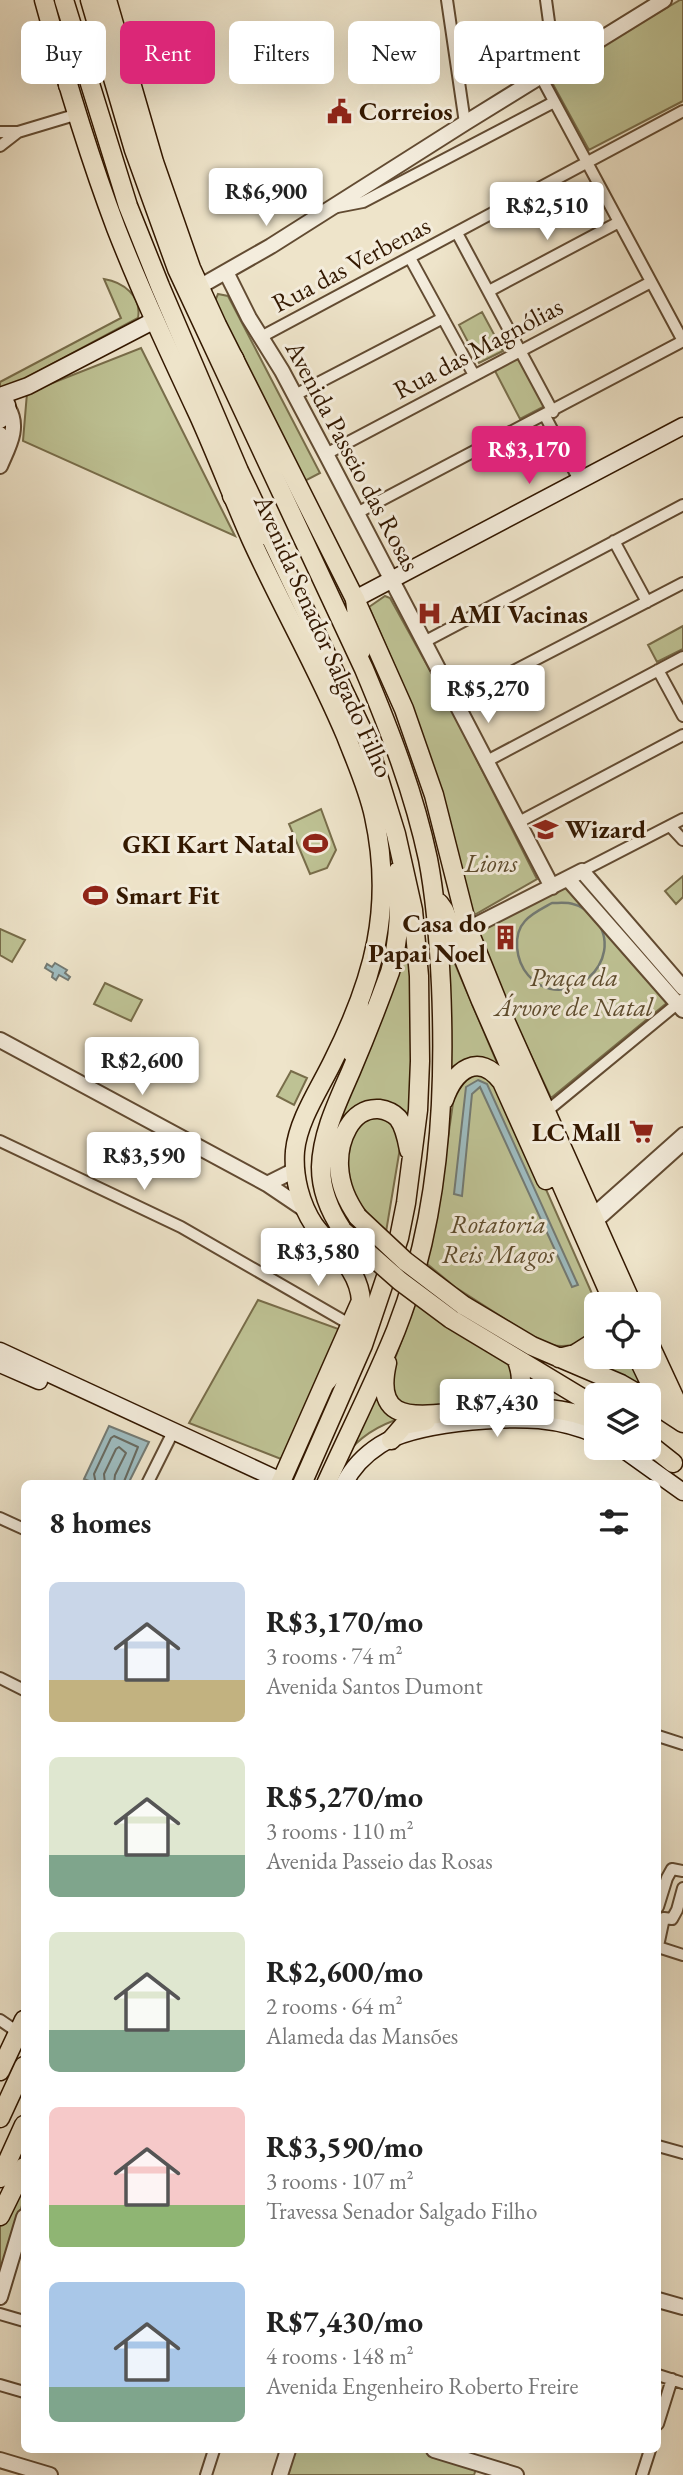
<!DOCTYPE html>
<html lang="en">
<head>
<meta charset="utf-8">
<style>
  :root { --surface:#fff; --page:#f6f6f6; --text:#222; --muted:#767676; --accent:#db2777 }
  body { margin:0; font-family:"EB Garamond",serif; background:var(--page); color:var(--text); height:100vh; display:flex; flex-direction:column; font-size:26px; white-space:nowrap }
  * { box-sizing:border-box; margin:0 }
  p { font-size:23px; color:var(--muted) }
  .icon { flex:none; width:38px; height:38px; fill:none; stroke:currentColor; stroke-width:2; stroke-linecap:round; stroke-linejoin:round }
  .map { position:relative; flex:1; overflow:hidden }
  .drawer { position:absolute; left:21px; top:1480px; width:640px; height:973px; display:flex; flex-direction:column; background:var(--surface); border-radius:10px; box-shadow:0 7px 28px #0002 }
  .drawer>* { flex:none }
  .banner { position:absolute; left:21px; top:21px; width:642px; height:63px; display:flex; gap:14px }
  .tools { position:absolute; left:584px; top:1292px; display:grid; gap:14px }
  .tools a { display:grid; place-items:center; width:77px; height:77px; border-radius:10px; background:var(--surface); box-shadow:0 7px 28px #0002; font-size:35px }
  .price { position:absolute; translate:-50% -60px; padding:0 16px; border-radius:7px; background:#fff; color:#222; font-size:23px; line-height:46px; filter:drop-shadow(0 2px 4px #0008) }
  .price::after { content:''; position:absolute; left:50%; top:42px; width:21px; height:16px; margin-left:-10px; background:inherit; clip-path:polygon(0 0,100% 0,50% 100%) }
  .price.current { background:var(--accent); color:#fff }
  ul { padding:0; list-style:none }
  li { display:flex; align-items:center; gap:21px; height:175px; padding:0 28px }
  li span { display:grid; place-items:center; flex:none; width:196px; height:140px; border-radius:10px; color:#555 }
  li>.icon { margin-inline-start:auto }
  span .icon { width:84px; height:84px; fill:#fffc; stroke-width:1 }
  li b { font-size:30px }
  h2 { display:flex; justify-content:space-between; align-items:center; height:84px; padding:0 28px; font-size:30px }
  .pill { padding:0 24px; border-radius:10px; background:var(--surface); box-shadow:0 7px 28px #0002; font-size:24px; line-height:63px }
  .pill.current { background:var(--accent); color:#fff }
  .map>svg:first-child { display:block }
</style>
</head>
<body>
<div class="map">
<svg width="683" height="2475" viewBox="0 0 683 2475">
  <rect width="100%" height="100%" fill="#eee4ca"/>
  <filter id="stains"><feTurbulence type="fractalNoise" baseFrequency=".00286" numOctaves="4"/><feColorMatrix values="0 0 0 0 .2 0 0 0 0 .09 0 0 0 0 .02 0 0 0 .5 -.17"/></filter>
  <radialGradient id="worn" r=".72"><stop offset=".6" stop-color="#630" stop-opacity="0"/><stop offset="1" stop-color="#630" stop-opacity=".3"/></radialGradient>
  <path fill="#bec294" stroke="#786d4a" stroke-width="2" d="M680 0H683V101L589 150 549 77Z
    M104 279C123 282 142 296 138 318L0 392V382L121 318Z
    M218 294 228 296 320 473 299 484 215 301Z
    M482 312 503 351 479 363 459 325Z
    M141 348 235 536 23 441 27 393Z
    M519 357 545 406 520 419 494 369Z
    M385 596 390 598 448 703 537 879 476 914 471 913 396 669 369 607Z
    M683 626V649L657 662 648 645Z
    M321 809 336 850 327 868 310 874 289 824Z
    M683 876V897L676 904 665 891Z
    M570 884 668 1002 551 1098 474 934Z
    M404 904 413 982 411 1124C391 1103 389 1097 359 1105L333 1153 369 1236 365 1241C335 1210 325 1190 329 1146Z
    M0 929 25 940 12 962 0 955Z
    M441 931 501 1072 447 1077Z
    M105 983 142 1000 131 1021 94 1004Z
    M291 1071 307 1078 294 1105 277 1096Z
    M467 1073 496 1076 597 1305 596 1329C580 1346 564 1350 541 1342L455 1287 426 1263 435 1228 454 1096Z
    M374 1113 391 1119 398 1131 400 1148 386 1232 367 1218 347 1183 346 1147 354 1127Z
    M258 1300 344 1331 281 1459 189 1423Z
    M416 1302 509 1360 514 1372 510 1395 500 1401 414 1413 398 1406 387 1380Z
    M597 1347V1356H630L651 1392 574 1359Z
    M379 1383 402 1418C378 1425 360 1436 345 1456Z
    M24 2160V2199L0 2276V2216Z
    M293 2450H422L477 2466 474 2475H285Z"/>
  <path fill="#9ebcc0" stroke="#737a73" stroke-width="2" d="M55 963 67 970 65 973 70 977 68 980 59 975 56 980 52 977 53 973 45 968 47 964 52 967Z
    M478 1080 487 1084 578 1285 572 1287 480 1087 472 1094 462 1196 454 1194 466 1087Z
    M109 1426 149 1442 128 1484H96L84 1479Z"/>
  <g fill="none" stroke-linecap="round" stroke-linejoin="round">
    <path stroke="#686a60" stroke-width="2" d="M96 1484 94 1474 111 1438 114 1436 138 1447 123 1484
      M105 1484 104 1474 116 1449 119 1447 126 1453 115 1475 114 1484"/>
    <path stroke="#737a73" stroke-width="2.5" d="M552 903C559 903 567 902 573 904 582 906 589 912 595 919 629 960 565 1017 528 975 516 961 512 935 525 921 532 913 543 908 552 903Z"/>
    <defs>
      <path id="minor" d="M447 0 465 123
        M546 0 555 66
        M540 75 683 341
        M0 132H18L78 114
        M0 146 18 132
        M332 208 363 202 554 102
        M457 233 553 412
        M410 258 474 375
        M489 291 619 222
        M261 337 683 111
        M295 395 443 318
        M545 416 579 480
        M326 454 651 282
        M357 513 683 341
        M614 541 647 602
        M424 642 683 505
        M658 670 683 716
        M456 701 683 583
        M487 761 683 657
        M519 822 683 735
        M670 826 683 840
        M582 871 683 819
        M547 1111 683 999
        M0 1141 181 1227 351 1325
        M592 1214 683 1133
        M596 1223 683 1145
        M147 1484 173 1432
        M0 1518 24 1529
        M0 1678 24 1690
        M658 1736 683 1744
        M658 1907 667 1878 672 1869 683 1871
        M658 1946 664 1918 672 1919 677 1910 683 1888
        M658 1947 683 1955
        M0 2020 19 2033
        M658 2146 683 2153
        M0 2314 24 2321
        M658 2375 683 2383
        M0 2385 24 2392
        M658 2424 672 2379
        M206 2475 214 2450
        M642 2475 650 2450"/>
      <path id="tertiary" d="M226 272 249 318 282 371 326 454 552 887
        M199 287 271 246 465 123 664 0
        M0 434 3 458
        M0 466C8 447 20 428 8 408
        M568 879 683 1010
        M468 929 582 871 683 988
        M0 1040 267 1184 307 1211
        M267 1184 295 1170
        M0 2297 24 2217
        M658 2300 683 2307
        M434 2450 516 2475
        M0 2460 50 2475
        M280 2475 288 2450"/>
      <path id="secondary" d="M0 396 28 386 155 320
        M0 398C10 403 10 414 0 420
        M355 599 683 426
        M0 1351 281 1481
        M0 1364 39 1381
        M620 1447 683 1492
        M344 1484C352 1468 366 1454 380 1445 414 1423 500 1417 539 1420 559 1422 579 1427 597 1435"/>
      <path id="primary" d="M44 0C65 77 88 154 116 228 141 292 170 354 199 416 217 456 233 498 251 539 281 605 318 669 346 736 356 762 368 788 374 816 394 907 374 979 333 1061 320 1088 298 1120 295 1151 293 1176 300 1204 314 1225 332 1250 359 1268 361 1301L280 1484
        M107 0 154 162 191 268 217 325 355 599 404 709 434 795 468 929 504 1018 632 1304
        M649 1343 683 1416
        M0 2071 24 2020
        M0 2216 24 2167"/>
      <path id="trunk" d="M64 0 128 206 160 286 239 471 367 740 396 834 413 910 419 976 420 1061 418 1110 406 1203 399 1238 363 1345 302 1484
        M90 0 134 150 177 269 364 669C390 731 414 793 428 859 436 900 439 943 441 985 446 1101 439 1220 396 1330 375 1382 349 1433 326 1484
        M67 30 68 85
        M234 358 244 389
        M232 496 262 535
        M355 599 361 651
        M439 903 444 910 481 1001 614 1304
        M351 1052 359 1003
        M444 1100C454 1070 479 1051 502 1082L546 1180
        M358 1217C347 1201 340 1186 339 1166 338 1142 350 1107 379 1109 386 1110 393 1113 398 1118 405 1127 407 1139 409 1150
        M343 1231C330 1212 321 1190 321 1167 322 1133 338 1101 351 1071 365 1038 378 1005 390 972 400 939 400 905 398 871
        M463 1305 532 1346 621 1384 640 1395
        M451 1319 597 1407
        M637 1356 663 1410
        M559 1358 575 1354 597 1340
        M387 1363C375 1416 405 1418 447 1413 467 1410 486 1408 506 1405 525 1394 523 1375 516 1358
        M327 1381 363 1326
        M654 1404 683 1423
        M499 1411C534 1406 564 1407 597 1421
        M391 1440 404 1425 426 1421
        M649 1444 673 1463
        M0 2118 24 2066
        M0 2178 24 2125"/>
    </defs>
    <use href="#minor" stroke="#624b32" stroke-width="14"/>
    <use href="#tertiary" stroke="#624b32" stroke-width="18"/>
    <use href="#secondary" stroke="#331800" stroke-width="19"/>
    <use href="#primary" stroke="#331800" stroke-width="21"/>
    <use href="#trunk" stroke="#331800" stroke-width="21"/>
    <use href="#minor" stroke="#f4eddd" stroke-width="10"/>
    <use href="#tertiary" stroke="#f4eddd" stroke-width="14"/>
    <use href="#secondary" stroke="#f4eddd" stroke-width="16"/>
    <use href="#primary" stroke="#eee4ca" stroke-width="18"/>
    <use href="#trunk" stroke="#eee4ca" stroke-width="18"/>
    <defs>
      <path id="trunk-bridge" d="M358 1217 405 1261 463 1305
        M343 1231 400 1281 451 1319"/>
    </defs>
    <use href="#trunk-bridge" stroke="#331800" stroke-width="21" stroke-linecap="butt"/>
    <use href="#trunk-bridge" stroke="#eee4ca" stroke-width="18"/>
  </g>
  <defs>
    <symbol id="civic-bare" viewBox="-9 -9 18 18"><path d="M-.6-6.5H3V-4.5H.6V-3L4-1V1h2V6H-6V1h2V-1L-.6-3ZM-1.2 2.5V6h2.4V2.5Z" fill="#8f2418" stroke="#f4eddd" stroke-width="2.5" paint-order="stroke"/></symbol>
    <symbol id="hospital-bare" viewBox="-9 -9 18 18"><path d="M-5-5h3v3.5h4V-5h3V5h-3V1.5h-4V5h-3Z" fill="#8f2418" stroke="#f4eddd" stroke-width="2.5" paint-order="stroke"/></symbol>
    <symbol id="school-bare" viewBox="-9 -9 18 18"><path d="M0-5L7-2L0 1L-7-2ZM-4 1L0 2.5L4 1V4Q0 6-4 4Z" fill="#8f2418" stroke="#f4eddd" stroke-width="2.5" paint-order="stroke"/></symbol>
    <symbol id="stadium-bare" viewBox="-9 -9 18 18"><path d="M0-5a6.5 5 0 1 0 0 10a6.5 5 0 1 0 0-10ZM-3.5-1.8h7v3.6h-7Z" fill="#8f2418" stroke="#f4eddd" stroke-width="2.5" paint-order="stroke"/></symbol>
    <symbol id="building-bare" viewBox="-9 -9 18 18"><path d="M-4-6H4V6H1V3H-1V6H-4ZM-2.5-4.3h1.7v1.8h-1.7ZM.8-4.3h1.7v1.8H.8ZM-2.5-1h1.7V.8h-1.7ZM.8-1h1.7V.8H.8Z" fill="#8f2418" stroke="#f4eddd" stroke-width="2.5" paint-order="stroke"/></symbol>
    <symbol id="supermarket-bare" viewBox="-9 -9 18 18"><path d="M-6-5.5h2.5l.6 2H6L4.5 2H-2.5L-4.4-4H-6ZM-1.5 3.2a1.3 1.3 0 1 0 .1 0ZM3 3.2a1.3 1.3 0 1 0 .1 0Z" fill="#8f2418" stroke="#f4eddd" stroke-width="2.5" paint-order="stroke"/></symbol>
  </defs>
  <g fill-rule="evenodd">
    <use href="#civic-bare" x="322" y="94" width="35" height="35"/>
    <use href="#hospital-bare" x="412" y="596" width="35" height="35"/>
    <use href="#school-bare" x="528" y="812" width="35" height="35"/>
    <use href="#stadium-bare" x="298" y="826" width="35" height="35"/>
    <use href="#stadium-bare" x="78" y="878" width="35" height="35"/>
    <use href="#building-bare" x="488" y="920" width="35" height="35"/>
    <use href="#supermarket-bare" x="624" y="1114" width="35" height="35"/>
  </g>
  <g text-anchor="middle" stroke-width="6" stroke-linejoin="round" paint-order="stroke">
    <g font-size="26" font-weight="bold" fill="#331800" stroke="#f4eddd" text-anchor="start">
      <text x="359" y="120">Correios</text>
      <text x="449" y="623">AMI Vacinas</text>
      <text x="565" y="838">Wizard</text>
      <text x="295" y="853" text-anchor="end">GKI Kart Natal</text>
      <text x="116" y="904">Smart Fit</text>
      <text x="486" y="932" text-anchor="end">Casa do<tspan x="486" dy="30">Papai Noel</tspan></text>
      <text x="621" y="1141" text-anchor="end">LC Mall</text>
    </g>
    <g font-size="26" fill="#331800" stroke="#f4eddd">
      <text transform="translate(351 264) rotate(-28)" y="9">Rua das Verbenas</text>
      <text transform="translate(478 348) rotate(-28)" y="9">Rua das Magnólias</text>
      <text transform="translate(353 456) rotate(62)" y="9">Avenida Passeio das Rosas</text>
      <text transform="translate(324 636) rotate(66)" y="9">Avenida Senador Salgado Filho</text>
    </g>
    <g font-size="26" font-style="italic" fill="#5d4b2c" stroke="#f4eddd">
      <text x="491" y="872">Lions</text>
      <text x="574" y="986">Praça da<tspan x="574" dy="30">Árvore de Natal</tspan></text>
      <text x="498" y="1233">Rotatoria<tspan x="498" dy="30">Reis Magos</tspan></text>
    </g>
  </g>
  <rect width="100%" height="100%" filter="url(#stains)"/>
  <rect width="100%" height="100%" fill="url(#worn)"/>
</svg>
<div class="tools">
<a><svg class="icon" aria-label="locate" viewBox="0 0 24 24"><circle cx="12" cy="12" r="6"/><path d="M12 2v4M12 18v4M2 12h4M18 12h4"/></svg></a>
<a><svg class="icon" aria-label="layers" viewBox="0 0 24 24"><path d="M12 4l9 5-9 5-9-5zM3 14l9 5 9-5"/></svg></a>
</div>
<b class="price" style="left:266px;top:228px">R$6,900</b>
<b class="price" style="left:547px;top:242px">R$2,510</b>
<b class="price current" style="left:529px;top:486px">R$3,170</b>
<b class="price" style="left:488px;top:725px">R$5,270</b>
<b class="price" style="left:142px;top:1097px">R$2,600</b>
<b class="price" style="left:144px;top:1192px">R$3,590</b>
<b class="price" style="left:318px;top:1288px">R$3,580</b>
<b class="price" style="left:497px;top:1439px">R$7,430</b>
<div class="banner">
<a class="pill">Buy</a>
<a class="pill current">Rent</a>
<a class="pill">Filters</a>
<a class="pill">New</a>
<a class="pill">Apartment</a>
</div>
<section class="drawer">
<h2>8 homes<svg class="icon" aria-label="filters" viewBox="0 0 24 24"><path d="M4 7h16M4 17h16"/><circle cx="9" cy="7" r="2"/><circle cx="15" cy="17" r="2"/></svg></h2>
<ul>
<li><span style="background:linear-gradient(#c9d6e8 70%,#c2b280 0)"><svg class="icon" aria-label="home" viewBox="0 0 24 24"><path d="M3 11l9-7 9 7M6 9v11h12V9"/></svg></span><div><b>R$3,170/mo</b><p>3 rooms · 74 m²</p><p>Avenida Santos Dumont</p></div></li>
<li><span style="background:linear-gradient(#dfe7d0 70%,#7fa58c 0)"><svg class="icon" aria-label="home" viewBox="0 0 24 24"><path d="M3 11l9-7 9 7M6 9v11h12V9"/></svg></span><div><b>R$5,270/mo</b><p>3 rooms · 110 m²</p><p>Avenida Passeio das Rosas</p></div></li>
<li><span style="background:linear-gradient(#dfe7d0 70%,#7fa58c 0)"><svg class="icon" aria-label="home" viewBox="0 0 24 24"><path d="M3 11l9-7 9 7M6 9v11h12V9"/></svg></span><div><b>R$2,600/mo</b><p>2 rooms · 64 m²</p><p>Alameda das Mansões</p></div></li>
<li><span style="background:linear-gradient(#f6c9c9 70%,#8fb573 0)"><svg class="icon" aria-label="home" viewBox="0 0 24 24"><path d="M3 11l9-7 9 7M6 9v11h12V9"/></svg></span><div><b>R$3,590/mo</b><p>3 rooms · 107 m²</p><p>Travessa Senador Salgado Filho</p></div></li>
<li><span style="background:linear-gradient(#a9c7e8 75%,#7fa58c 0)"><svg class="icon" aria-label="home" viewBox="0 0 24 24"><path d="M3 11l9-7 9 7M6 9v11h12V9"/></svg></span><div><b>R$7,430/mo</b><p>4 rooms · 148 m²</p><p>Avenida Engenheiro Roberto Freire</p></div></li>
</ul>
</section>
</div>
</body>
</html>
